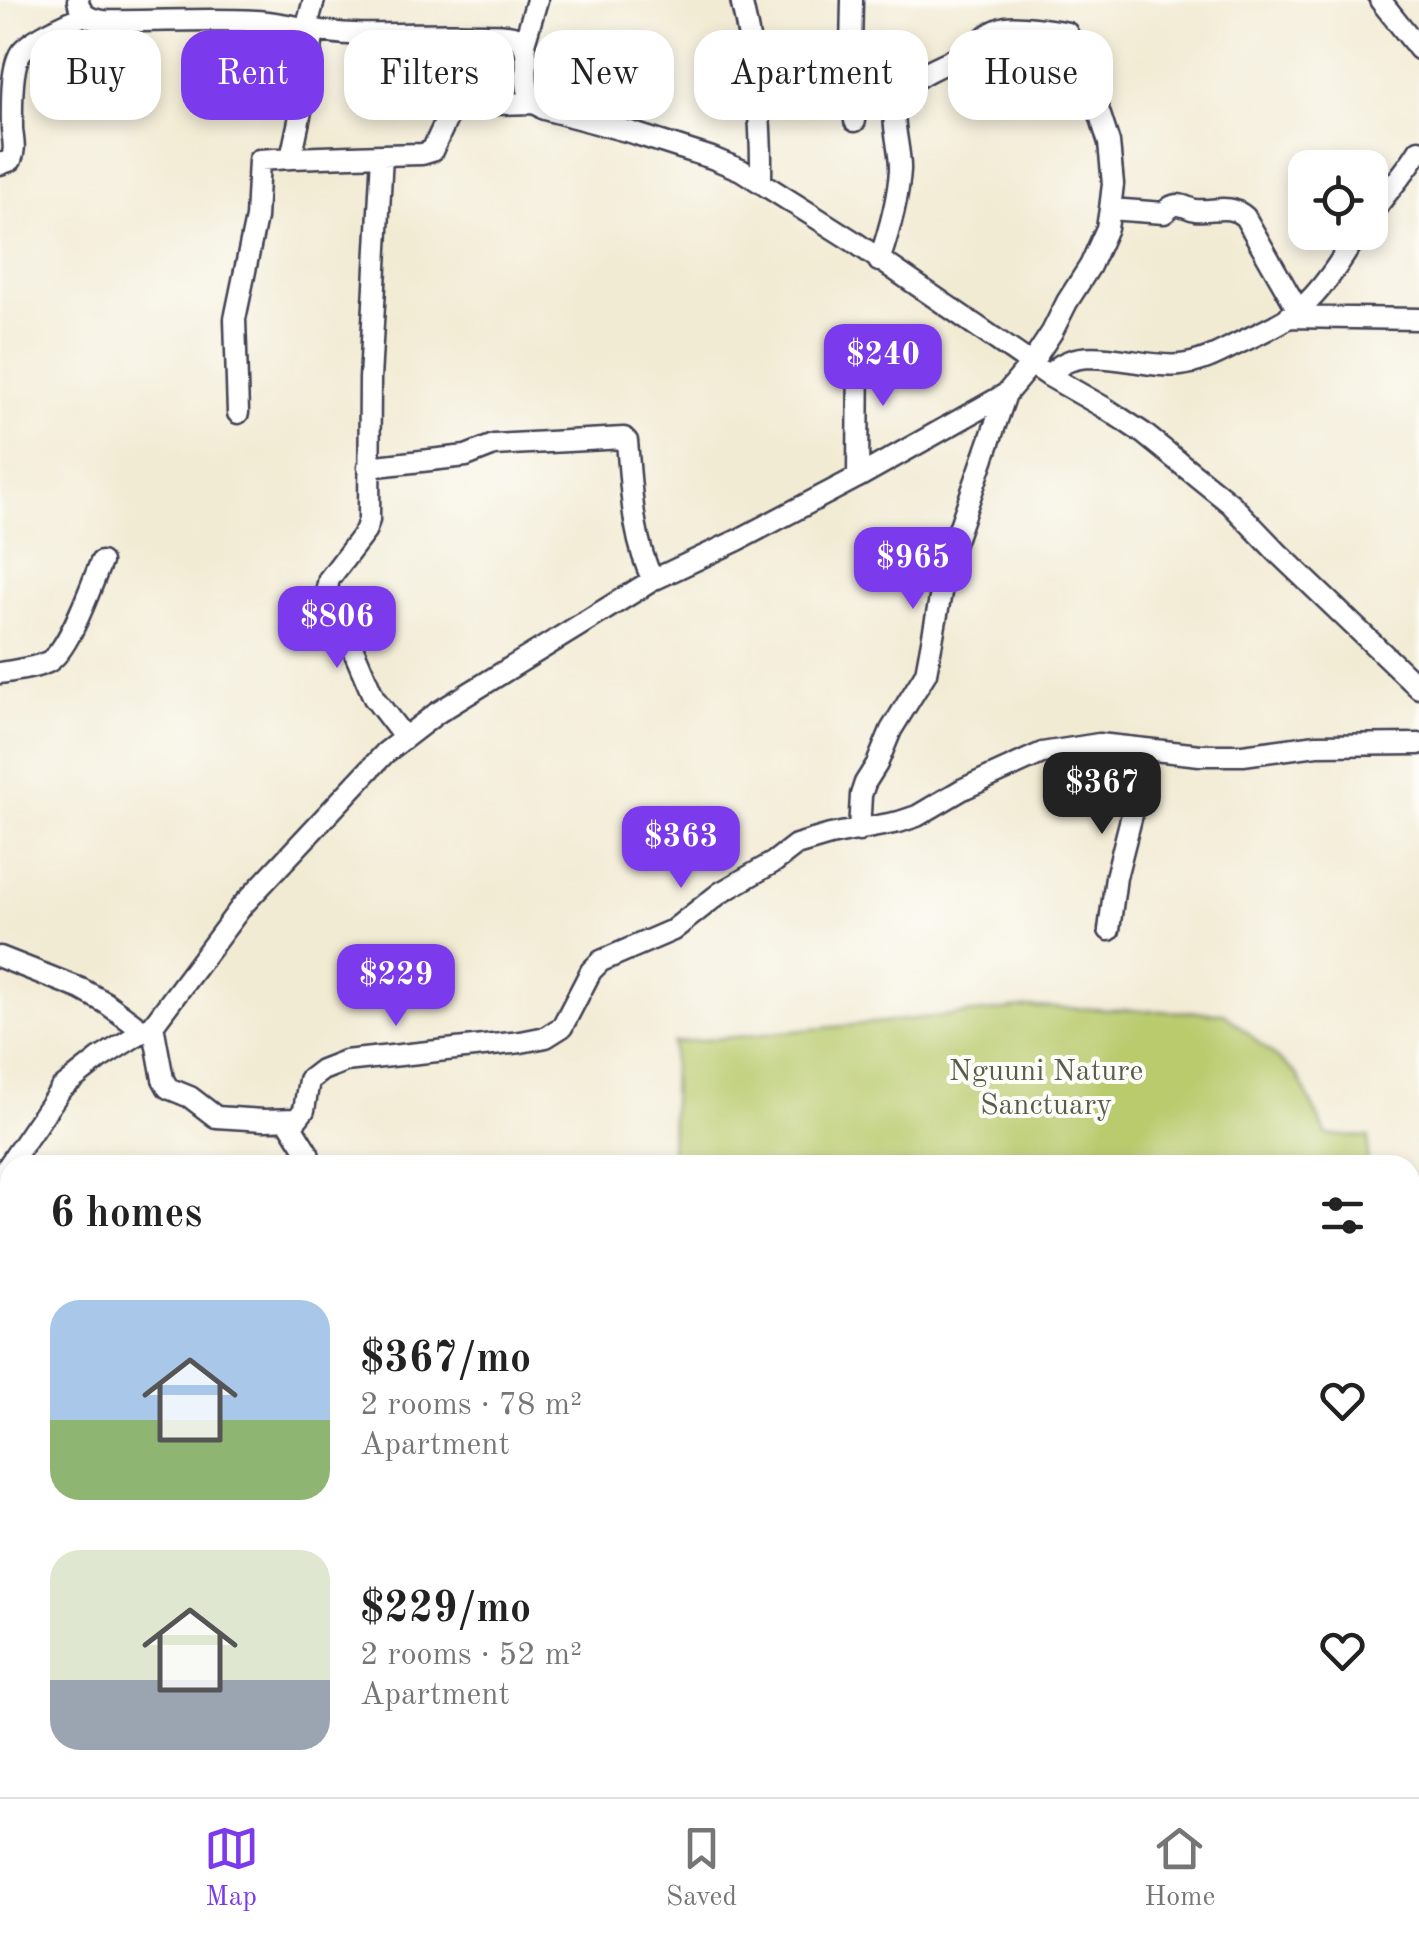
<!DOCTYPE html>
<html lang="en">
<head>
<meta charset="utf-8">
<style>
  :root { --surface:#fff; --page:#f2f2f2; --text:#222; --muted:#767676; --line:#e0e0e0; --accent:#7c3aed }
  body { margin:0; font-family:"Old Standard TT",serif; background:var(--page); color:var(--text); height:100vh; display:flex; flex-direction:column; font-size:38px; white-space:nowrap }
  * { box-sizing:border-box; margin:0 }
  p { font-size:32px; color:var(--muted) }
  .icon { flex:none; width:55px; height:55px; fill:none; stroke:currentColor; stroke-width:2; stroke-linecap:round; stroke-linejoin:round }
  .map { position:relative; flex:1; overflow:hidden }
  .side { position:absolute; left:0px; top:1155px; width:1420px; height:642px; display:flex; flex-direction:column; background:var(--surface); border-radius:30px 30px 0 0; box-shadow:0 5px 15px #0003 }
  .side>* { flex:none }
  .top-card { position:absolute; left:30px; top:30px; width:1360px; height:90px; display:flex; gap:20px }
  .tools { position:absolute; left:1288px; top:150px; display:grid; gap:20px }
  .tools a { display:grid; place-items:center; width:100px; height:100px; border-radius:20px; background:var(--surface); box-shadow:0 5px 15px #0003; font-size:50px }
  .price { position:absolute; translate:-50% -85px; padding:0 22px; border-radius:20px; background:var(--accent); color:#fff; font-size:32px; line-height:65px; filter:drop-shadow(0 2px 5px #0008) }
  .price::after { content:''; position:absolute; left:50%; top:60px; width:30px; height:22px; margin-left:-15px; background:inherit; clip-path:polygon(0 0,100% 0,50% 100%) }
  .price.current { background:#222; color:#fff }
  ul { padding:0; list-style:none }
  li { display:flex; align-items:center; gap:30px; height:250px; padding:0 50px }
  li span { display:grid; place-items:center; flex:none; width:280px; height:200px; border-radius:30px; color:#555 }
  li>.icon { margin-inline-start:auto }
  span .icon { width:120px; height:120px; fill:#fffc; stroke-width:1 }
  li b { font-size:42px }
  h2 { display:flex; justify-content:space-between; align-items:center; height:120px; padding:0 50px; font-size:42px }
  .tag { padding:0 35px; border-radius:30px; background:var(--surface); box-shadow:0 5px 15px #0003; font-size:35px; line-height:90px }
  .tag.current { background:var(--accent); color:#fff }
  .tabs { display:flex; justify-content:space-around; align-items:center; height:140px; border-top:2px solid var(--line); background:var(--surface); font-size:28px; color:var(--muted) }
  .tabs a { display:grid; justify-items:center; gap:5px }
  .tabs .current { color:var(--accent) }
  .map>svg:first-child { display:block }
</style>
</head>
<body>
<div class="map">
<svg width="1419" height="1797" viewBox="0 0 1419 1797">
  <rect width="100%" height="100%" fill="#fdfcf7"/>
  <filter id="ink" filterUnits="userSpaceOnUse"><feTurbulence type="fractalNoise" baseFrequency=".01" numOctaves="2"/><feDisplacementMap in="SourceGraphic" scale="20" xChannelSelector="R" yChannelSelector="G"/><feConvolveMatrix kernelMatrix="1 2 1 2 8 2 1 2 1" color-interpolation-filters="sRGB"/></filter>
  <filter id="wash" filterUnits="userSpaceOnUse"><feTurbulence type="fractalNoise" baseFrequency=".0048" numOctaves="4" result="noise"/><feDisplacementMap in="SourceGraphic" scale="40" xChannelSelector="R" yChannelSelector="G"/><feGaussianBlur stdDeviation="2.25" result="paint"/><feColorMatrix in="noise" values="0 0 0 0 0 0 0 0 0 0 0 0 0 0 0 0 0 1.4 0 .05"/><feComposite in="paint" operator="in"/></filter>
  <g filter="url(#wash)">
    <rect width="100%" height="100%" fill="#f2ebd4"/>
    <path fill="#bacb6e" stroke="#6e7654" stroke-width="2.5" d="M1032 1007 1224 1013 1297 1075 1327 1135 1369 1137 1367 1165H671L673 1043Z
      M1410 1298H1419V1797H59L57 1788H1410Z
      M10 1500V1591L0 1550V1509Z"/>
  </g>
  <g filter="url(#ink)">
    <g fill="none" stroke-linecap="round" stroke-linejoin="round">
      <defs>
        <path id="minor" d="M78 0C80 15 89 19 103 21 154 22 205 18 256 21 289 23 321 34 354 34 398 35 441 32 484 34 494 35 506 33 515 37 541 49 510 91 544 109L630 132 712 158 741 170 853 241 1049 376 1105 408 1143 433 1231 504 1277 552 1419 688
          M741 0C755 59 762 121 761 181
          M852 0 851 52 855 121
          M1380 0 1419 49
          M306 29 314 0
          M524 44 537 0
          M291 158 382 155
          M0 164 11 160C16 149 13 141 12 129 12 110 10 66 22 51 34 37 67 24 84 15
          M1110 209 1164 213C1169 209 1171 205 1178 205 1184 205 1189 209 1195 210 1214 212 1229 203 1245 217L1298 310
          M1370 216C1385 193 1405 174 1419 150
          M1288 317 1419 319
          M1049 376C1077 338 1141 370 1180 365 1201 363 1219 353 1237 344 1257 334 1280 325 1298 311 1323 290 1342 259 1359 232
          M238 413 235 319 256 218 259 160 291 158 303 102 314 30
          M368 467 466 456 494 445 624 438 627 441C631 485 632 540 653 580
          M858 477 859 341
          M0 673C15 670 34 669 48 662 69 651 91 585 101 562
          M404 737 374 698 327 588 329 579 365 532 369 520 370 379 382 155 422 154 432 151 450 112 459 105 533 103
          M859 831 861 795 865 783 877 764 891 730 926 673 946 566 1006 394
          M1109 930 1116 877 1137 795 1140 749
          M0 957 81 989 106 1003 145 1032
          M153 1025 163 1079 168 1088 190 1097 216 1117 264 1120 297 1119 304 1110 309 1080 322 1070 345 1061 521 1042 546 1037 562 1027 591 971 601 961 673 930 720 893 774 862 796 845 830 835 899 822 917 816 963 789 1042 753 1099 744 1200 755H1243L1317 745 1419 744
          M288 1121 308 1153 311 1165
          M0 1178 61 1089 99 1059 153 1025 242 906 385 753 437 713 653 580 738 540 858 477 1006 394 1031 364 1052 332 1067 302 1090 266 1107 228 1110 209 1113 184 1109 143 1093 93 1067 33C1055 30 1017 25 1006 27 987 31 976 47 960 56 939 67 908 76 897 100 889 116 901 150 900 170 898 200 889 232 879 261
          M1410 1222 1419 1219"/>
      </defs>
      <use href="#minor" stroke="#414052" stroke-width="25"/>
      <use href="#minor" stroke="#fff" stroke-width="20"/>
    </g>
  </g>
  <g text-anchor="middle" stroke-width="8" stroke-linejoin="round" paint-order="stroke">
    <g font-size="30" fill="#575d4d" stroke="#fdfcf7">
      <text x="1046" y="1080">Nguuni Nature<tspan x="1046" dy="34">Sanctuary</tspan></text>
    </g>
  </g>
</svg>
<div class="tools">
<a><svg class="icon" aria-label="locate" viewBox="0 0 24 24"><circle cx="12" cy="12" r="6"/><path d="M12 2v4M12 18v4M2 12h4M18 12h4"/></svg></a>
</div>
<b class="price" style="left:883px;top:409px">$240</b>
<b class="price" style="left:913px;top:612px">$965</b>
<b class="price" style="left:337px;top:671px">$806</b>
<b class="price current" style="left:1102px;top:837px">$367</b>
<b class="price" style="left:681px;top:891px">$363</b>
<b class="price" style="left:396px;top:1029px">$229</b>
<div class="top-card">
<a class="tag">Buy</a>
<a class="tag current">Rent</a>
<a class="tag">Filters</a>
<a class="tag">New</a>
<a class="tag">Apartment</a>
<a class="tag">House</a>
</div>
<section class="side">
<h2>6 homes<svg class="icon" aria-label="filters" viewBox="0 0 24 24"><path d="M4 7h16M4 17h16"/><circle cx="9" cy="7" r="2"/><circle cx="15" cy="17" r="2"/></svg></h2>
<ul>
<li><span style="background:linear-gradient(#a9c7e8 60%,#8fb573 0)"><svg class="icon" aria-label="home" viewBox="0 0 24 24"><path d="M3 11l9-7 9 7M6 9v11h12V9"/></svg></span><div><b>$367/mo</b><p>2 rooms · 78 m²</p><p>Apartment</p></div><svg class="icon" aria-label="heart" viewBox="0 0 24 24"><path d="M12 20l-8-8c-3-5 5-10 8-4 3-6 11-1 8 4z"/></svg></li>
<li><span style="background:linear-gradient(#dfe7d0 65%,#9aa5b1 0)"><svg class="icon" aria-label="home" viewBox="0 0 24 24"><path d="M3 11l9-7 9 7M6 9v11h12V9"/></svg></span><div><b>$229/mo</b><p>2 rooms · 52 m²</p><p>Apartment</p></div><svg class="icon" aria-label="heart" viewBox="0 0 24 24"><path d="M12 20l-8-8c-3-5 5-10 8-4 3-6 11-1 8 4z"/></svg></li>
</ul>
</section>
</div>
<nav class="tabs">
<a class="current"><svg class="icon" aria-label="map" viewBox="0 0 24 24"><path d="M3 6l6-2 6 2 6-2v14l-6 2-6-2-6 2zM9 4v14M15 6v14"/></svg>Map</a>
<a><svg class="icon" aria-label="saved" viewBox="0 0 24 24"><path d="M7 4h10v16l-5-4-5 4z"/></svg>Saved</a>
<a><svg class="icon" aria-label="home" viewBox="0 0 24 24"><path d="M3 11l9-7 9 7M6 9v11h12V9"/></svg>Home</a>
</nav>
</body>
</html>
